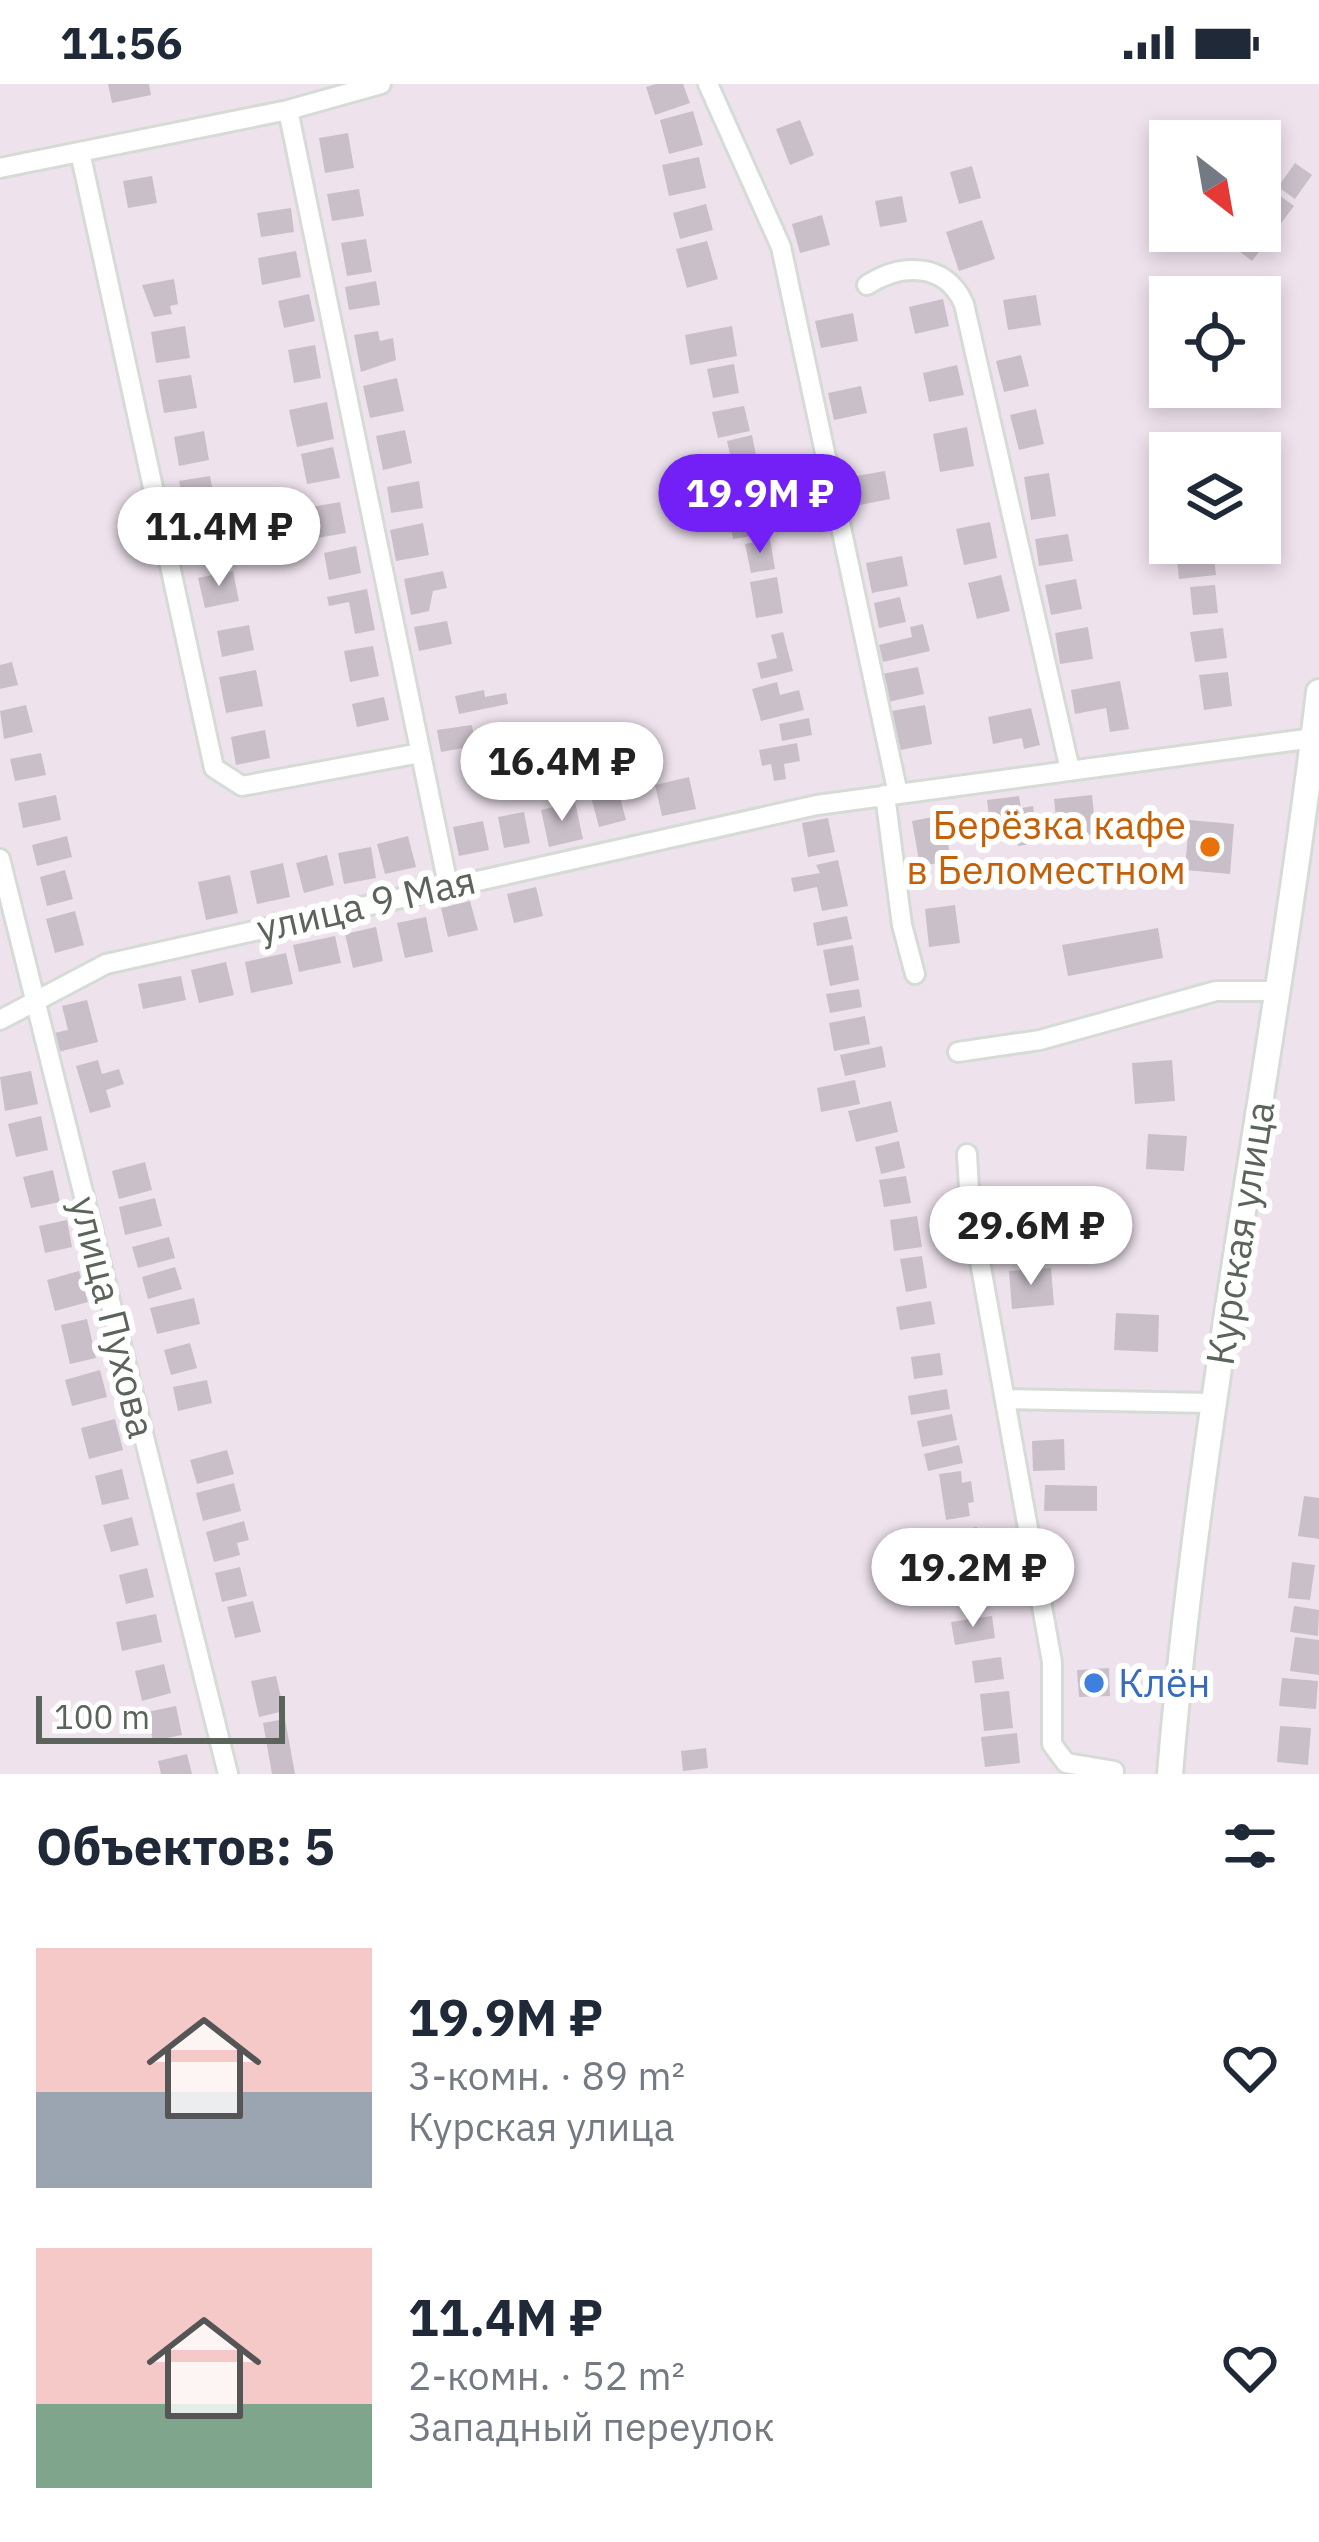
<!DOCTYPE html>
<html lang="ru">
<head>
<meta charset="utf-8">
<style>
  :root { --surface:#fff; --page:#f2f2f3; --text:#1f2937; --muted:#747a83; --accent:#7220f6 }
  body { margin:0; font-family:"IBM Plex Sans",sans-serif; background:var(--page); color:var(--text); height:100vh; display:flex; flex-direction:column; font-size:45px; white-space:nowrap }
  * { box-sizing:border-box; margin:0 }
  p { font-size:39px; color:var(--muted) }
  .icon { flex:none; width:66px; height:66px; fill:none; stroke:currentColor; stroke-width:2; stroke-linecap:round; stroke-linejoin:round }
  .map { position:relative; height:1690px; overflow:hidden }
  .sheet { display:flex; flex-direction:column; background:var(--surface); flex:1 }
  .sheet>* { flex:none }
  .needle { width:78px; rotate:149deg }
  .fabs { position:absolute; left:1149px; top:36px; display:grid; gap:24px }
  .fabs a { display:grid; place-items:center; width:132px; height:132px; border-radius:0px; background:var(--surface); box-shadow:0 6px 18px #0003; font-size:60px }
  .scale { position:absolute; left:36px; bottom:30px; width:249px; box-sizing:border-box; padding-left:12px; border:6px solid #5b645a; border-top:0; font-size:33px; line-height:42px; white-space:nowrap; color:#5b645a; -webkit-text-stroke:9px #fff; paint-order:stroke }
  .price { position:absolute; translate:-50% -102px; padding:0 27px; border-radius:42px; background:#fff; color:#222; font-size:39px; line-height:78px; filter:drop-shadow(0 3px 6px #0008) }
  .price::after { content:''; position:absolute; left:50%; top:72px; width:36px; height:27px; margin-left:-18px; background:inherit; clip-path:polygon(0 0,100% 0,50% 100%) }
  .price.selected { background:var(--accent); color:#fff }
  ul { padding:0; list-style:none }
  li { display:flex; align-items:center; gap:36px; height:300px; padding:0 36px }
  li span { display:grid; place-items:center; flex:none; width:336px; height:240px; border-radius:0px; color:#555 }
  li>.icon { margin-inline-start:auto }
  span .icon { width:144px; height:144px; fill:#fffc; stroke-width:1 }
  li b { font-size:51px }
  h2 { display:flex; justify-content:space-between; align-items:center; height:144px; padding:0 36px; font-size:51px }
  .status { display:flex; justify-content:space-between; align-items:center; height:84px; padding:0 60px; background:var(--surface); direction:ltr }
  .status svg { height:33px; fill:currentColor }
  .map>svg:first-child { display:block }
</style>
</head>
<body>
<div class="status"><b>11:56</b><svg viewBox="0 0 49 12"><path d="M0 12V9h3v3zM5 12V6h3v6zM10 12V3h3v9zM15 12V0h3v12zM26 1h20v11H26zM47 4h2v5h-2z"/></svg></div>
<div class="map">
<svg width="1319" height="1690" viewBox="0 0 1319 1690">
  <rect width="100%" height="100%" fill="#eee2ed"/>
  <path fill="#c9bfc9" d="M108 0H149L151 11 112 19Z
    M656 0H683L690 19 655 31 646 3Z
    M693 27 703 61 669 70 660 36Z
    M800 36 814 71 790 81 776 45Z
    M348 49 354 84 325 89 319 54Z
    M699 73 706 104 669 112 662 81Z
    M1295 79 1312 91 1295 115 1278 103Z
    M972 82 981 114 959 120 950 88Z
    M152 92 157 119 128 124 123 97Z
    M1268 103 1294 122 1273 150 1260 140V114Z
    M359 105 364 132 332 137 327 110Z
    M902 112 907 138 880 143 875 117Z
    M706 120 713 146 680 155 673 129Z
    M291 124 294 148 261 153 257 129Z
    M822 131 830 161 800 169 792 140Z
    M982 136 995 175 959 187 946 148Z
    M1234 147H1258L1269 155 1252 177 1226 157Z
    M366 155 372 188 347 192 341 159Z
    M707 157 718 195 687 204 676 165Z
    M296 167 301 193 262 201 258 174Z
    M174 195 178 220 170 222 172 230 154 233 142 201Z
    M376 197 380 221 349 226 345 203Z
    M309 210 315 237 284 244 278 217Z
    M1036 211 1041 241 1008 246 1003 216Z
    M943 215 949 242 915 250 909 223Z
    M853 229 858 257 821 264 815 237Z
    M185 242 190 274 156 279 151 248Z
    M732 242 737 272 690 281 685 251Z
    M378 247 380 257 393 254 396 276 361 288 354 251Z
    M315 261 321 294 294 299 288 266Z
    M1021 271 1029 302 1004 308 996 277Z
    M734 280 739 309 713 314 707 285Z
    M957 281 964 311 929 318 923 289Z
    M191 291 197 324 164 329 158 296Z
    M397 294 404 327 370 334 363 302Z
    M861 302 867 329 834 336 828 309Z
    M327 318 334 355 297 363 289 326Z
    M744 322 750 347 718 354 712 328Z
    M1036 325 1044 360 1019 366 1010 331Z
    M967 343 974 382 940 388 933 350Z
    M405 346 412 379 383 386 376 352Z
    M204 347 209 376 179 382 174 353Z
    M752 351 759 387 715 396 711 379 731 375 727 357Z
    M333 363 340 394 307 400 301 370Z
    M885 387 890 415 850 423 845 394Z
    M1049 389 1056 432 1031 436 1024 393Z
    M210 392 215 419 184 424 179 397Z
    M760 393 764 412 712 423 708 403Z
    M419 397 423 424 391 429 387 403Z
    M340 418 346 449 317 454 311 423Z
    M766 425 770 449 733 455 729 431Z
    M216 438 222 466 192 472 186 444Z
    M990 438 997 474 964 481 956 445Z
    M423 439 429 471 396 477 390 446Z
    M1068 450 1073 477 1039 482 1035 455Z
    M770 455 775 485 751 489 745 460Z
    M356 462 361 489 329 496 324 469Z
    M1213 462 1216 491 1179 495 1176 466Z
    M902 472 908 502 872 509 866 479Z
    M233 487 239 517 205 524 198 494Z
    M443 487 447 504 433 507 429 527 411 531 404 495Z
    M1001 491 1010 527 977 535 968 499Z
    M777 493 783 529 756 534 750 498Z
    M1076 495 1082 525 1051 531 1045 501Z
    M1215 501 1218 529 1193 531 1190 503Z
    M367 505 375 546 355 550 349 518 329 522 327 513Z
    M900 513 906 538 879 544 874 519Z
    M447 537 452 560 419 567 414 543Z
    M923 540 930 567 883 578 879 561 912 553 910 543Z
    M249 541 254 566 222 573 217 547Z
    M1088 543 1093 575 1060 580 1055 549Z
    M1223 544 1227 574 1195 578 1190 548Z
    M783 548 793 587 761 595 757 579 777 574 771 551Z
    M373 562 379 592 350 598 344 567Z
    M12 578 18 601 0 605V581Z
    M918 583 924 610 888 618 882 590Z
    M256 586 263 622 226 629 219 593Z
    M1228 588 1232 622 1204 626 1199 591Z
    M1120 597 1129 645 1110 648 1106 624 1075 630 1071 606Z
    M777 598 780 611 799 606 804 626 761 637 752 605Z
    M484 606 485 613 506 609 508 620 459 630 455 612Z
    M384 613 389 636 357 643 352 620Z
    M26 621 33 648 4 655 0 627Z
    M925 621 932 660 900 666 892 627Z
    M1031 624 1040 661 1024 665 1022 654 993 660 988 633Z
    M809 634 812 651 782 657 779 640Z
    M472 641 475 662 441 668 437 646Z
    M265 646 270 674 236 681 231 653Z
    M797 659 800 677 784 680 786 695 774 697 771 680 762 682 759 666Z
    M41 669 46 691 15 697 10 675Z
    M689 693 696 725 662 732 655 701Z
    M618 706 626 736 599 743 591 713Z
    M56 711 61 736 23 744 18 719Z
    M1092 711 1096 750 1058 755 1054 715Z
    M1019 712 1021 724 1033 722 1038 759 1018 762 1015 742 1002 744 1003 755 992 757 987 716Z
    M575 718 583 755 549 763 541 726Z
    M524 728 530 759 504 764 498 733Z
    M943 731 951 777 920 782 912 737Z
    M828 734 835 768 808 773 802 739Z
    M1189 736 1234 740 1230 790 1185 786Z
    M483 737 489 766 459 772 453 743Z
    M67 752 72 773 37 782 32 761Z
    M408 752 416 783 385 790 377 760Z
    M371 763 376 794 344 800 338 769Z
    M327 771 334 801 304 809 296 779Z
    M838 776 848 822 822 827 817 803 794 808 791 794 820 789 816 781Z
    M283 779 290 813 257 820 250 787Z
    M65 786 73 815 47 822 40 793Z
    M230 791 238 829 206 836 198 798Z
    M536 803 543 832 514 839 507 810Z
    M470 817 478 846 448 853 441 824Z
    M955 821 960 859 929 863 925 825Z
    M75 827 84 861 55 869 46 835Z
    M847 832 852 855 817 862 813 839Z
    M426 833 433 868 405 874 397 839Z
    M376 843 383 877 353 884 345 850Z
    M1158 844 1163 874 1068 892 1062 861Z
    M335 852 341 879 299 888 293 861Z
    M853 861 859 896 830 902 823 866Z
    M286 869 293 900 251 909 245 878Z
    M226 878 234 911 199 919 191 886Z
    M181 892 186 916 143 925 138 900Z
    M859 905 862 923 830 929 826 910Z
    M87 916 98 958 54 969 49 950 68 946 62 922Z
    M865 932 870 960 834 967 829 939Z
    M882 962 886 983 845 992 840 971Z
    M98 976 102 990 119 985 124 1000 106 1006 111 1023 90 1029 76 982Z
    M1172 976 1175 1017 1135 1020 1132 979Z
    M31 987 38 1020 5 1027 0 993Z
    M855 996 860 1020 821 1028 817 1004Z
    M891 1017 898 1048 856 1058 848 1027Z
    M41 1032 48 1066 16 1073 8 1040Z
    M1148 1050 1187 1052 1184 1087 1146 1085Z
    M899 1057 905 1084 881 1090 875 1063Z
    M145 1078 152 1106 119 1115 112 1087Z
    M53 1086 60 1118 31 1124 23 1093Z
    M906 1092 911 1119 884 1123 879 1096Z
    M155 1114 162 1142 125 1151 119 1123Z
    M1036 1127 1039 1167 1002 1170 998 1131Z
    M917 1132 922 1163 894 1167 890 1136Z
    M67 1136 72 1163 45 1169 39 1142Z
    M169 1153 175 1174 138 1184 132 1163Z
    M922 1172 927 1204 906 1208 900 1175Z
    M175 1183 182 1205 148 1215 142 1193Z
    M1051 1184 1054 1221 1012 1225 1009 1187Z
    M79 1187 88 1218 55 1227 47 1196Z
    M194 1214 200 1240 157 1250 150 1224Z
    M931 1217 935 1240 900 1246 896 1223Z
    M1116 1229 1159 1231 1158 1268 1114 1266Z
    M87 1235 96 1274 70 1280 61 1241Z
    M190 1259 197 1284 171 1291 164 1266Z
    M940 1269 943 1291 914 1295 911 1273Z
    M100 1286 107 1313 72 1322 65 1296Z
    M207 1296 212 1319 178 1327 173 1303Z
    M947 1305 950 1325 911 1331 908 1312Z
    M952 1330 957 1356 922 1363 917 1337Z
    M115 1335 123 1366 89 1375 81 1344Z
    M1064 1355 1065 1386 1033 1387 1032 1357Z
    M959 1361 963 1379 928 1387 924 1370Z
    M227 1366 234 1390 197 1400 190 1376Z
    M122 1385 129 1415 102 1421 95 1392Z
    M961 1387 962 1399 971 1397 974 1418 968 1419 970 1432 946 1436 939 1390Z
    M234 1399 241 1427 203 1437 196 1409Z
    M1045 1401 1097 1402V1427H1044Z
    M1304 1412 1319 1414V1455L1298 1452Z
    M132 1433 139 1461 111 1468 103 1441Z
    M244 1437 249 1456 237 1459 240 1471 214 1478 206 1448Z
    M977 1443 985 1490 945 1496 942 1482 965 1478 961 1455 938 1459 937 1450Z
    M1292 1478 1315 1481 1310 1516 1288 1514Z
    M240 1483 247 1512 222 1518 215 1489Z
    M147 1484 154 1513 126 1520 119 1491Z
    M982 1493 987 1525 963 1529 957 1497Z
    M253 1517 261 1548 235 1554 227 1523Z
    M1294 1522 1319 1526 1318 1552 1290 1548Z
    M156 1530 162 1558 122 1567 116 1538Z
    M992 1532 995 1554 955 1561 951 1538Z
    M1295 1553 1319 1556V1591L1290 1587Z
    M1001 1573 1004 1595 975 1599 972 1577Z
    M164 1580 171 1609 142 1617 135 1587Z
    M1109 1584 1110 1612 1079 1613 1077 1586Z
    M276 1592 284 1627 259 1633 251 1597Z
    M1282 1594 1318 1597 1316 1625 1279 1622Z
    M1009 1607 1013 1644 984 1647 980 1610Z
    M176 1622 182 1651 153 1657 147 1628Z
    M285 1635 295 1690H272L263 1639Z
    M1280 1642 1311 1644 1308 1681 1277 1678Z
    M1017 1649 1020 1679 985 1683 981 1653Z
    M706 1664 708 1684 683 1687 681 1667Z
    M187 1670 192 1690H161L158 1677Z"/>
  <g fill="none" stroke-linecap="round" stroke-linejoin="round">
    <defs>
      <path id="minor" d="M708 0 781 163 898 710
        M288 26 448 801
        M80 68 214 684 242 702 420 669
        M0 84 288 26 381 0
        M867 201C901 179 946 178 964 220L1070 686
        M885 711 902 841 915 890
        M0 775 228 1690
        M0 936 106 880 817 721 1313 654
        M958 968 1040 956 1216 907H1280
        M967 1070 970 1122 1052 1578V1660L1066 1679 1114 1687
        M1005 1315 1211 1319"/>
      <path id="tertiary" d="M1170 1690C1200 1327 1276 970 1319 608"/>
    </defs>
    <use href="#minor" stroke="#d5dcd5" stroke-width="24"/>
    <use href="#tertiary" stroke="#d5dcd5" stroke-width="30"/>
    <use href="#minor" stroke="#fff" stroke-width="18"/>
    <use href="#tertiary" stroke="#fff" stroke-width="24"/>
  </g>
  <circle fill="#e8710a" stroke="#fff" stroke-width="4.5" cx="1210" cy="763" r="12"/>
  <circle fill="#3f7fe0" stroke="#fff" stroke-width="4.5" cx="1094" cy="1599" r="12"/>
  <g text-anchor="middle" stroke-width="12" stroke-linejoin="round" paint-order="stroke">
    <g font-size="39" fill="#c56008" stroke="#fff" text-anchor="end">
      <text x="1186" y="755">Берёзка кафе<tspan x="1186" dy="45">в Беломестном</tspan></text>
    </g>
    <g font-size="39" fill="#5b645a" stroke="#fff">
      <text transform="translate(366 820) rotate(-13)" y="14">улица 9 Мая</text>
      <text transform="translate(1240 1149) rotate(-81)" y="14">Курская улица</text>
      <text transform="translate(113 1233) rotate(76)" y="14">улица Пухова</text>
    </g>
    <g font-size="39" fill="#366cbe" stroke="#fff" text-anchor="start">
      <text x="1118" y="1613">Клён</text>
    </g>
  </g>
</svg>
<div class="fabs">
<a><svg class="needle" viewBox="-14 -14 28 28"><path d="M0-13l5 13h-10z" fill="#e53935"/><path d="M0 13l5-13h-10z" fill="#747a83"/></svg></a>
<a><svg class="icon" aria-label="locate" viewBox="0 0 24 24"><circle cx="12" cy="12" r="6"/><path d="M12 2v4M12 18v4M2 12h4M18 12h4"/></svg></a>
<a><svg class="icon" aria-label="layers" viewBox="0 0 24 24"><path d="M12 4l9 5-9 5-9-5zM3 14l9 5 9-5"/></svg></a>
</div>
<div class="scale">100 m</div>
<b class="price selected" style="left:760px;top:472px">19.9M ₽</b>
<b class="price" style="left:219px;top:505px">11.4M ₽</b>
<b class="price" style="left:562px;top:740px">16.4M ₽</b>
<b class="price" style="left:1031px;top:1204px">29.6M ₽</b>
<b class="price" style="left:973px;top:1546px">19.2M ₽</b>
</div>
<section class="sheet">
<h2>Объектов: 5<svg class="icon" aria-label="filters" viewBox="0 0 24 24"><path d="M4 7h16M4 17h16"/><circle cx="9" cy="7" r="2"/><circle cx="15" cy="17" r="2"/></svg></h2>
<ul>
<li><span style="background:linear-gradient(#f6c9c9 60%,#9aa5b1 0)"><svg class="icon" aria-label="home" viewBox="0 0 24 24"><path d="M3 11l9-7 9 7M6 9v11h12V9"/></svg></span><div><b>19.9M ₽</b><p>3-комн. · 89 m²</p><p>Курская улица</p></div><svg class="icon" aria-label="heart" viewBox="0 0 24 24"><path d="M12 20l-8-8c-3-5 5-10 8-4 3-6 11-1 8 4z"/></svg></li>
<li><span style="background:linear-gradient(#f6c9c9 65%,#7fa58c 0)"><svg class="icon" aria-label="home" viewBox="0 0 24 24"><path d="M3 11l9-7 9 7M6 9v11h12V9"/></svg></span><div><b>11.4M ₽</b><p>2-комн. · 52 m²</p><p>Западный переулок</p></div><svg class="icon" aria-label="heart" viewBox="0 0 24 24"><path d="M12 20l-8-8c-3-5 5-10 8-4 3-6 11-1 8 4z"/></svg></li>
</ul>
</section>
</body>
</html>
